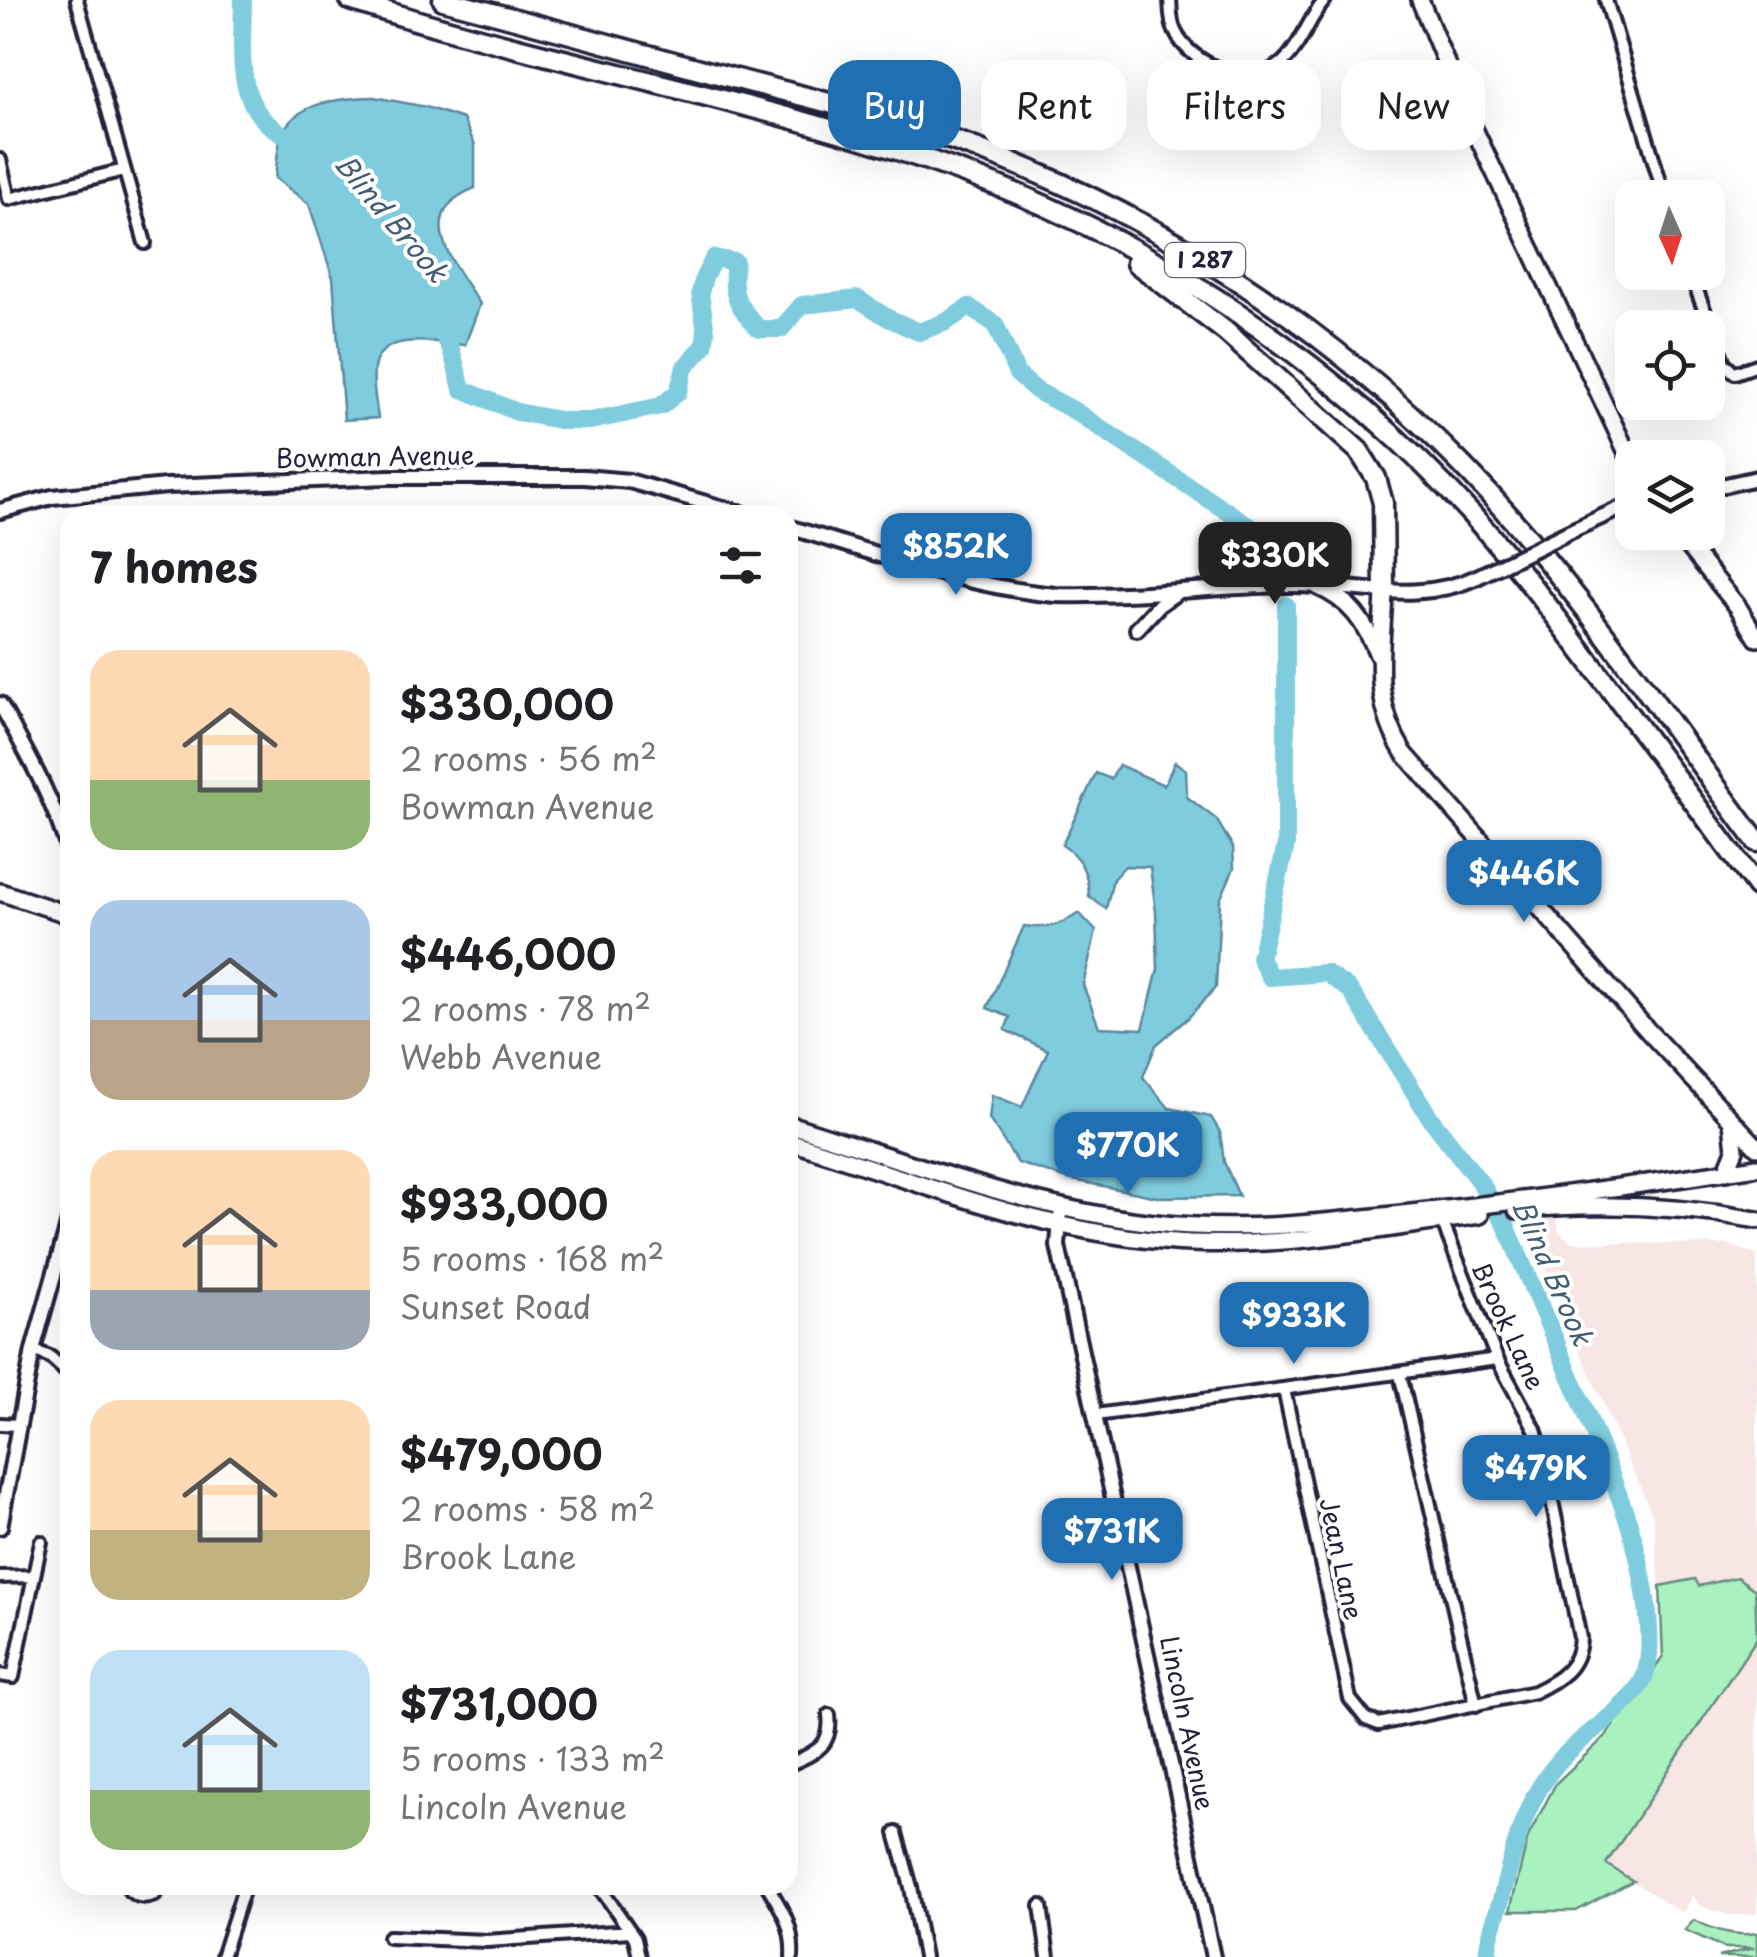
<!DOCTYPE html>
<html lang="en">
<head>
<meta charset="utf-8">
<style>
  :root { --surface:#fff; --page:#f2f2f2; --text:#202124; --muted:#757577; --accent:#1f6fb2 }
  body { margin:0; font-family:"Playpen Sans",sans-serif; background:var(--page); color:var(--text); height:100vh; display:flex; flex-direction:column; font-size:38px; white-space:nowrap }
  * { box-sizing:border-box; margin:0 }
  p { font-size:32px; color:var(--muted) }
  .icon { flex:none; width:55px; height:55px; fill:none; stroke:currentColor; stroke-width:2; stroke-linecap:round; stroke-linejoin:round }
  .map { position:relative; flex:1; overflow:hidden }
  .side { position:absolute; left:60px; top:505px; width:738px; height:1390px; display:flex; flex-direction:column; background:var(--surface); border-radius:30px; box-shadow:0 10px 40px #0002 }
  .side>* { flex:none }
  .hud { position:absolute; left:828px; top:60px; width:778px; height:90px; display:flex; gap:20px }
  .needle { width:65px; rotate:177deg }
  .controls { position:absolute; left:1615px; top:180px; display:grid; gap:20px }
  .controls a { display:grid; place-items:center; width:110px; height:110px; border-radius:20px; background:var(--surface); box-shadow:0 10px 40px #0002; font-size:50px }
  .price { position:absolute; translate:-50% -85px; padding:0 22px; border-radius:20px; background:var(--accent); color:#fff; font-size:32px; line-height:65px; filter:drop-shadow(0 2px 5px #0008) }
  .price::after { content:''; position:absolute; left:50%; top:60px; width:30px; height:22px; margin-left:-15px; background:inherit; clip-path:polygon(0 0,100% 0,50% 100%) }
  .price.active { background:#222; color:#fff }
  ul { padding:0; list-style:none }
  li { display:flex; align-items:center; gap:30px; height:250px; padding:0 30px }
  li span { display:grid; place-items:center; flex:none; width:280px; height:200px; border-radius:30px; color:#555 }
  li>.icon { margin-inline-start:auto }
  span .icon { width:120px; height:120px; fill:#fffc; stroke-width:1 }
  li b { font-size:42px }
  h2 { display:flex; justify-content:space-between; align-items:center; height:120px; padding:0 30px; font-size:42px }
  .tag { padding:0 35px; border-radius:30px; background:var(--surface); box-shadow:0 10px 40px #0002; font-size:35px; line-height:90px }
  .tag.active { background:var(--accent); color:#fff }
  .map>svg:first-child { display:block }
</style>
</head>
<body>
<div class="map">
<svg width="1757" height="1957" viewBox="0 0 1757 1957">
  <rect width="100%" height="100%" fill="#fff"/>
  <filter id="ink" filterUnits="userSpaceOnUse"><feTurbulence type="fractalNoise" baseFrequency=".01" numOctaves="2"/><feDisplacementMap in="SourceGraphic" scale="20" xChannelSelector="R" yChannelSelector="G"/><feConvolveMatrix kernelMatrix="1 2 1 2 8 2 1 2 1" color-interpolation-filters="sRGB"/></filter>
  <g filter="url(#ink)">
    <path fill="#f8e6e5" d="M1557 1218 1559 1232 1572 1242 1728 1245 1757 1255V1589L1737 1577 1698 1586 1695 1579 1660 1586 1653 1516 1567 1322 1527 1222Z
      M1757 1638V1914L1727 1915 1700 1906 1692 1896 1682 1913 1605 1864Z"/>
    <path fill="#a9f2c0" stroke="#668a7e" stroke-width="2.5" d="M1737 1577 1755 1590 1757 1638 1606 1864 1633 1881 1576 1911H1510L1528 1837 1556 1783 1605 1737 1663 1657 1660 1586 1695 1579 1699 1586Z
      M1694 1920C1714 1930 1734 1937 1757 1933V1957H1718L1754 1948H1725L1685 1930Z"/>
    <path fill="#7fccde" stroke="#5a889d" stroke-width="2.5" d="M374 97 426 107 463 119 475 145V188C410 213 455 266 480 304L465 345C438 343 379 329 374 369 372 384 376 403 378 418L344 420 333 278 309 204 275 178C277 165 277 149 281 137 293 101 343 98 374 97Z
      M1175 762 1186 770 1187 797 1216 819 1233 847 1234 868 1220 900 1216 987 1188 1018 1156 1045 1143 1077 1169 1108 1211 1117 1220 1132 1224 1162 1239 1196 1157 1197 1068 1179 1018 1163 989 1119 992 1095 1022 1107 1048 1050 1005 1030 1010 1017 987 1008 1024 926C1047 929 1060 926 1079 913L1096 931 1083 985 1099 1027 1143 1029 1158 969 1156 912 1150 867 1125 866 1113 879 1106 909 1089 896C1088 874 1082 858 1062 845L1096 773 1111 779 1119 765 1164 785Z"/>
    <g fill="none" stroke-linecap="round" stroke-linejoin="round">
      <path stroke="#7fccde" stroke-width="18" d="M243 0C243 38 235 88 262 118 273 131 289 135 299 149
        M439 324 452 352 462 389 517 412 564 421H590L661 406 678 392 685 367 704 346 706 332 700 293 704 277 714 258 735 262C730 295 737 305 759 329H781L802 305 858 299 888 318 919 332 946 322 969 307 995 324 1017 374 1037 391 1073 410 1260 533 1278 546 1284 565
        M1286 605V845L1260 958 1270 977 1326 973 1350 990 1431 1119 1482 1185 1506 1225C1546 1323 1593 1421 1628 1521 1640 1557 1662 1653 1640 1685 1621 1714 1586 1732 1562 1758 1525 1797 1515 1845 1502 1896 1497 1916 1489 1933 1487 1955L1491 1957"/>
      <defs>
        <path id="minor" d="M77 0 145 243
          M1170 0C1171 10 1170 21 1175 31 1190 65 1250 89 1281 64 1301 47 1308 19 1325 0
          M1606 0 1665 198
          M0 160 9 199 124 170
          M1690 272 1724 363 1735 373 1757 365
          M33 1350 50 1357 70 1375
          M1400 1374 1476 1705
          M1284 1389 1350 1699 1366 1719 1379 1724 1534 1692C1559 1680 1579 1668 1580 1638L1542 1452 1535 1429 1497 1359 1440 1216
          M1096 1415 1497 1359
          M0 1424 19 1425
          M0 1577 33 1576
          M0 1675 13 1677 41 1542
          M788 1765C813 1753 833 1748 829 1715
          M896 1833 911 1887 924 1957
          M130 1885V1891C139 1898 145 1898 155 1894L159 1885
          M598 1885 635 1938 639 1957
          M767 1885C782 1909 794 1927 792 1957
          M1041 1906 1048 1957
          M389 1937 487 1941 630 1931
          M222 1957 245 1885"/>
        <path id="tertiary" d="M1708 489 1757 478
          M0 511 52 497 167 486 388 477H584L629 481 748 515
          M788 527C875 552 965 587 1056 595 1133 597 1210 587 1287 585 1353 583 1415 606 1477 577
          M1575 529 1632 503
          M1137 629 1159 605 1179 591
          M0 704C27 753 55 802 70 856
          M1061 1206 1058 1246 1213 1957
          M0 1527 33 1350 70 1218"/>
        <path id="secondary" d="M1420 0 1467 114 1632 463
          M1677 532 1738 607 1757 638
          M1317 586C1350 600 1365 622 1378 655
          M1384 592C1382 653 1370 698 1404 753L1649 1032 1757 1147
          M0 892 70 915
          M788 1124C905 1160 1023 1207 1146 1222 1251 1235 1352 1219 1456 1208 1556 1197 1657 1182 1757 1167
          M788 1141C910 1179 1034 1230 1162 1241 1269 1251 1375 1230 1480 1215
          M1726 1172 1735 1150 1732 1122
          M1517 1210C1599 1202 1676 1205 1757 1220"/>
        <path id="motorway" d="M350 0C553 66 767 100 967 174 1160 245 1334 364 1472 515 1521 569 1564 627 1607 685 1657 752 1707 820 1757 887
          M443 0C540 25 636 52 733 78 814 99 896 119 975 148 1158 216 1326 325 1462 465 1573 579 1662 715 1757 842
          M1136 263 1225 331 1359 451 1376 478 1383 503 1384 592"/>
      </defs>
      <use href="#minor" stroke="#22223b" stroke-width="18"/>
      <use href="#tertiary" stroke="#22223b" stroke-width="20"/>
      <use href="#secondary" stroke="#22223b" stroke-width="22"/>
      <use href="#motorway" stroke="#22223b" stroke-width="25"/>
      <use href="#minor" stroke="#fff" stroke-width="10"/>
      <use href="#tertiary" stroke="#fff" stroke-width="12"/>
      <use href="#secondary" stroke="#fff" stroke-width="15"/>
      <use href="#motorway" stroke="#fff" stroke-width="18"/>
      <defs>
        <path id="tertiary-bridge" d="M1477 577 1575 529"/>
      </defs>
      <use href="#tertiary-bridge" stroke="#22223b" stroke-width="20" stroke-linecap="butt"/>
      <use href="#tertiary-bridge" stroke="#fff" stroke-width="12"/>
    </g>
  </g>
  <g text-anchor="middle" stroke-width="8" stroke-linejoin="round" paint-order="stroke">
    <rect fill="#fff" stroke="#646476" stroke-width="2.5" x="1165" y="243" width="80" height="34" rx="8"/>
    <g font-size="22" font-weight="bold" fill="#22223b">
      <text x="1205" y="268">I 287</text>
    </g>
    <g font-size="25" fill="#22223b" stroke="#fff">
      <text transform="translate(375 457) rotate(-1)" y="9">Bowman Avenue</text>
      <text transform="translate(1508 1326) rotate(65)" y="9">Brook Lane</text>
      <text transform="translate(1341 1559) rotate(78)" y="9">Jean Lane</text>
      <text transform="translate(1187 1723) rotate(78)" y="9">Lincoln Avenue</text>
    </g>
    <g font-size="28" font-style="italic" fill="#435e74" stroke="#fff">
      <text transform="translate(391 218) rotate(50)" y="10">Blind Brook</text>
      <text transform="translate(1552 1272) rotate(66)" y="10">Blind Brook</text>
    </g>
  </g>
</svg>
<div class="controls">
<a><svg class="needle" viewBox="-14 -14 28 28"><path d="M0-13l5 13h-10z" fill="#e53935"/><path d="M0 13l5-13h-10z" fill="#757577"/></svg></a>
<a><svg class="icon" aria-label="locate" viewBox="0 0 24 24"><circle cx="12" cy="12" r="6"/><path d="M12 2v4M12 18v4M2 12h4M18 12h4"/></svg></a>
<a><svg class="icon" aria-label="layers" viewBox="0 0 24 24"><path d="M12 4l9 5-9 5-9-5zM3 14l9 5 9-5"/></svg></a>
</div>
<b class="price" style="left:956px;top:598px">$852K</b>
<b class="price active" style="left:1275px;top:607px">$330K</b>
<b class="price" style="left:1524px;top:925px">$446K</b>
<b class="price" style="left:1128px;top:1197px">$770K</b>
<b class="price" style="left:1294px;top:1367px">$933K</b>
<b class="price" style="left:1536px;top:1520px">$479K</b>
<b class="price" style="left:1112px;top:1583px">$731K</b>
<div class="hud">
<a class="tag active">Buy</a>
<a class="tag">Rent</a>
<a class="tag">Filters</a>
<a class="tag">New</a>
</div>
<section class="side">
<h2>7 homes<svg class="icon" aria-label="filters" viewBox="0 0 24 24"><path d="M4 7h16M4 17h16"/><circle cx="9" cy="7" r="2"/><circle cx="15" cy="17" r="2"/></svg></h2>
<ul>
<li><span style="background:linear-gradient(#ffd9b3 65%,#8fb573 0)"><svg class="icon" aria-label="home" viewBox="0 0 24 24"><path d="M3 11l9-7 9 7M6 9v11h12V9"/></svg></span><div><b>$330,000</b><p>2 rooms · 56 m²</p><p>Bowman Avenue</p></div></li>
<li><span style="background:linear-gradient(#a9c7e8 60%,#b9a48a 0)"><svg class="icon" aria-label="home" viewBox="0 0 24 24"><path d="M3 11l9-7 9 7M6 9v11h12V9"/></svg></span><div><b>$446,000</b><p>2 rooms · 78 m²</p><p>Webb Avenue</p></div></li>
<li><span style="background:linear-gradient(#ffd9b3 70%,#9aa5b1 0)"><svg class="icon" aria-label="home" viewBox="0 0 24 24"><path d="M3 11l9-7 9 7M6 9v11h12V9"/></svg></span><div><b>$933,000</b><p>5 rooms · 168 m²</p><p>Sunset Road</p></div></li>
<li><span style="background:linear-gradient(#ffd9b3 65%,#c2b280 0)"><svg class="icon" aria-label="home" viewBox="0 0 24 24"><path d="M3 11l9-7 9 7M6 9v11h12V9"/></svg></span><div><b>$479,000</b><p>2 rooms · 58 m²</p><p>Brook Lane</p></div></li>
<li><span style="background:linear-gradient(#bfe0f5 70%,#8fb573 0)"><svg class="icon" aria-label="home" viewBox="0 0 24 24"><path d="M3 11l9-7 9 7M6 9v11h12V9"/></svg></span><div><b>$731,000</b><p>5 rooms · 133 m²</p><p>Lincoln Avenue</p></div></li>
</ul>
</section>
</div>
</body>
</html>
